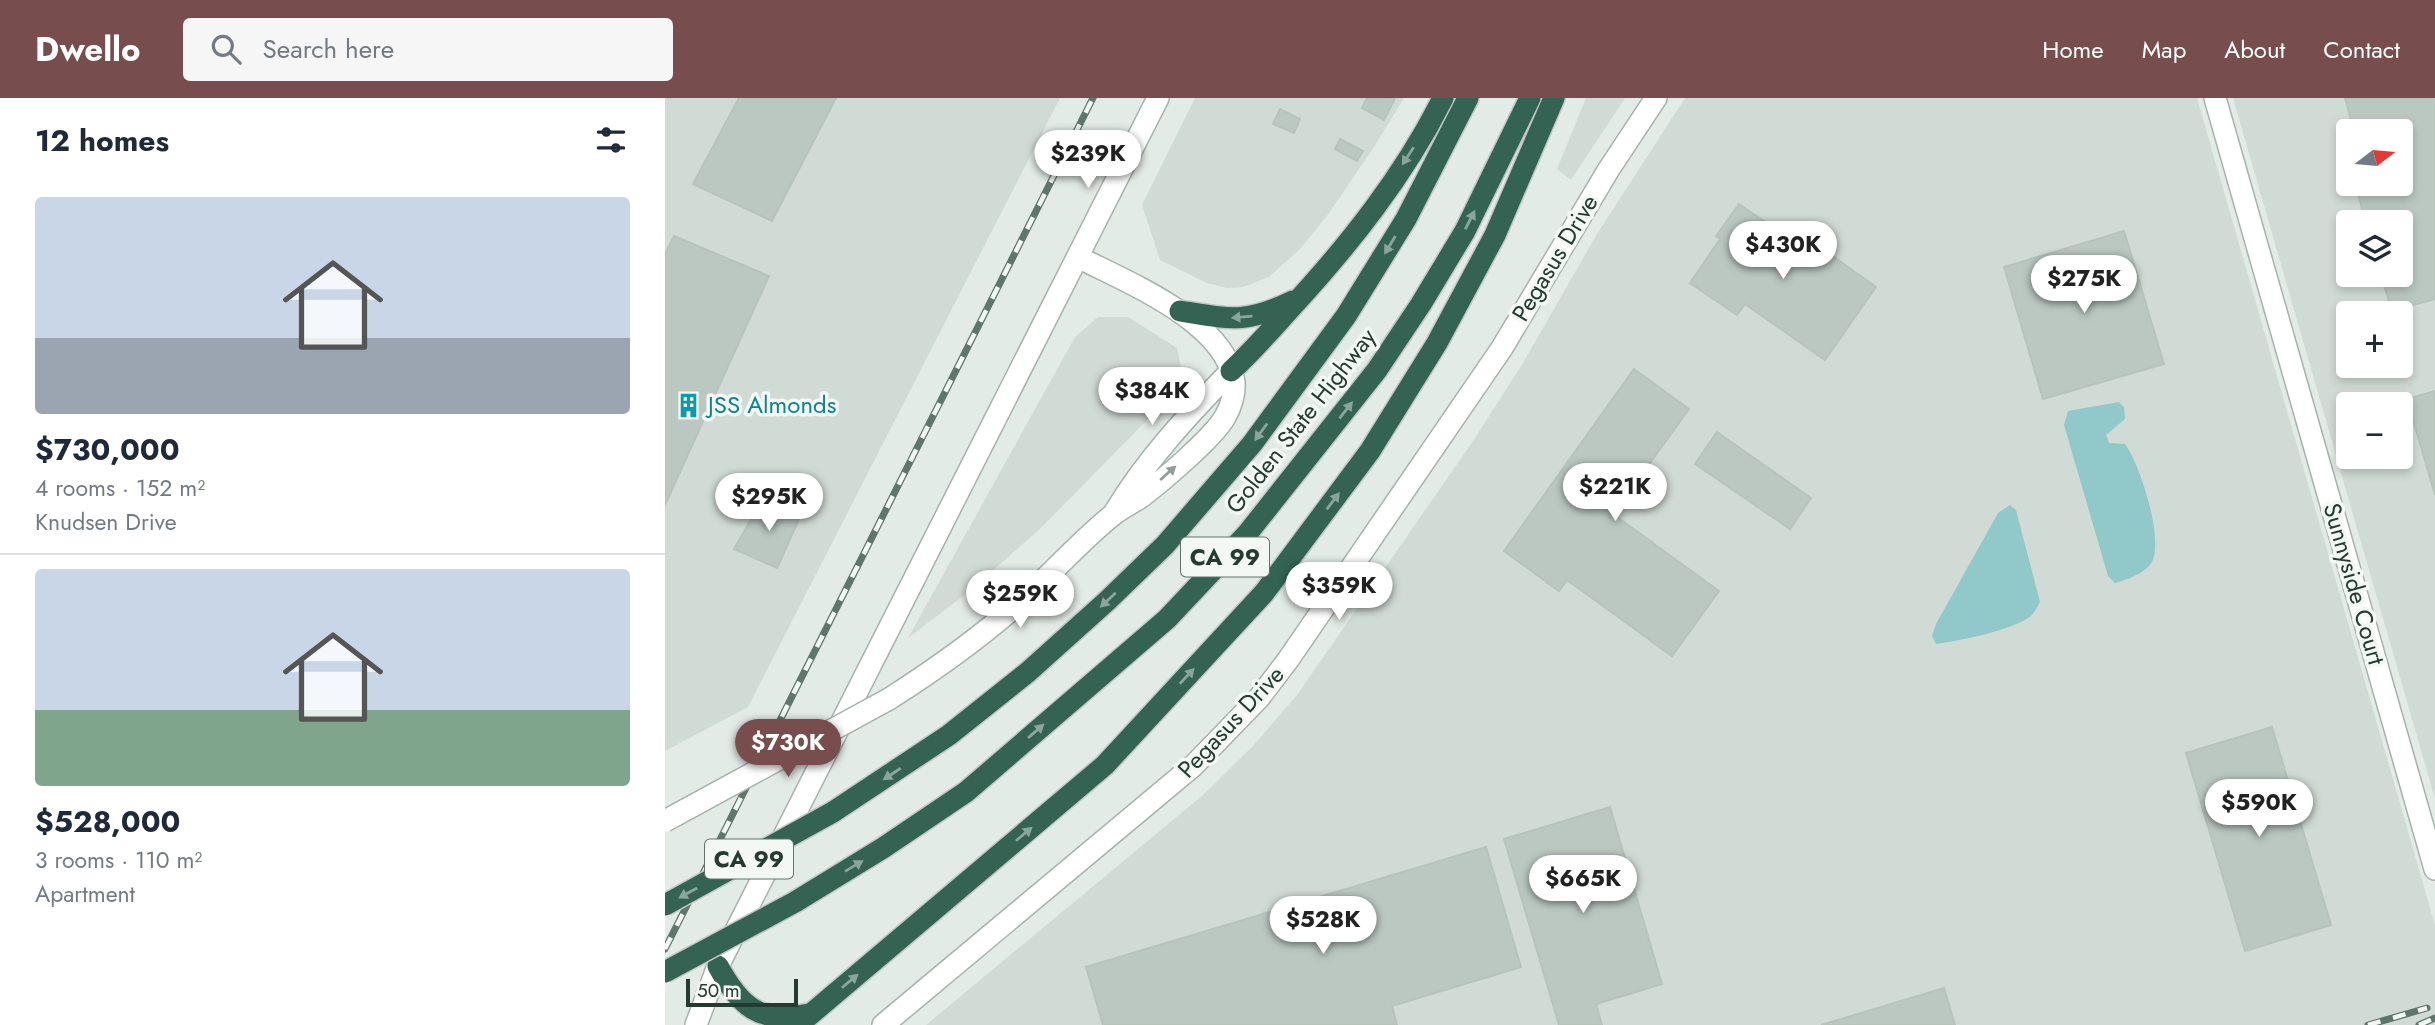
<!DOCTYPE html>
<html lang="en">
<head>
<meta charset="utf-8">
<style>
  :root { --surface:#fff; --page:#f6f6f7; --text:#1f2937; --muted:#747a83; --line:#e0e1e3; --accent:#774d4e }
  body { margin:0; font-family:Jost,sans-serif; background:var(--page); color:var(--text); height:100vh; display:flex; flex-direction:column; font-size:26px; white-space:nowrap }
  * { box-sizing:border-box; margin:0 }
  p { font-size:23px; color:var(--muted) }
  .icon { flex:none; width:38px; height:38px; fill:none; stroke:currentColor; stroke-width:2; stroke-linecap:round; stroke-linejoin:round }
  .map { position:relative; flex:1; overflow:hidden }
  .drawer { display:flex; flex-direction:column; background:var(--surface); width:665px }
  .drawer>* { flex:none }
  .needle { width:46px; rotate:74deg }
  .fabs { position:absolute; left:1671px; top:21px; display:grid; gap:14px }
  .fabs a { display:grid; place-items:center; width:77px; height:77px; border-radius:7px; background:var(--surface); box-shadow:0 4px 10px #0003; font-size:35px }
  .scale { position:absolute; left:21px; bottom:18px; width:112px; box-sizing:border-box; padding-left:7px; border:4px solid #253a32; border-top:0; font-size:19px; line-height:24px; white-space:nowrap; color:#253a32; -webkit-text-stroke:5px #f3f8f5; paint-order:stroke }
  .price { position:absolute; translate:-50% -60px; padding:0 16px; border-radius:24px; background:#fff; color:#222; font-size:23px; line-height:46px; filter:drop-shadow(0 2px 4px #0008) }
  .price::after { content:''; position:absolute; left:50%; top:42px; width:21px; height:16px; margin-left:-10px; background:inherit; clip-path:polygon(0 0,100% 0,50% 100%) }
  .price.selected { background:var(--accent); color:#fff }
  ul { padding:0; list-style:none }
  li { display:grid; align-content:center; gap:14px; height:371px; padding:0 35px }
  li+li { border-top:2px solid var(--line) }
  li span { display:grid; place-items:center; height:217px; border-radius:7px; color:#555 }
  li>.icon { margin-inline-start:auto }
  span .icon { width:126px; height:126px; fill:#fffc; stroke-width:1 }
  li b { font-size:30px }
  h2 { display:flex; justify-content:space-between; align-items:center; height:84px; padding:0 35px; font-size:30px }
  header { display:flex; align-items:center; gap:42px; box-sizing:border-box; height:98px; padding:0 35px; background:var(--accent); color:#fff }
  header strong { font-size:33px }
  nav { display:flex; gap:38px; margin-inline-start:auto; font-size:24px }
  .search { width:490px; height:63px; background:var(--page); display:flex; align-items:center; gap:18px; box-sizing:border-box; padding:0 24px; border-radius:7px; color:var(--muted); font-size:26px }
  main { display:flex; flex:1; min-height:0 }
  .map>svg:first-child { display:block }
</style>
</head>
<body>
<header>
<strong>Dwello</strong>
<div class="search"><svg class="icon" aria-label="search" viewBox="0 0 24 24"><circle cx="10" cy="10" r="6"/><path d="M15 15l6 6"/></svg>Search here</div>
<nav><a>Home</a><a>Map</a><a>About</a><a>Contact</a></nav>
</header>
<main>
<section class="drawer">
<h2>12 homes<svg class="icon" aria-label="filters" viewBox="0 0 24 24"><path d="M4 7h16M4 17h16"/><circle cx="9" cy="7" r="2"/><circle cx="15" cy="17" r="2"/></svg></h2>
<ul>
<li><span style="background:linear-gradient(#c9d6e8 65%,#9aa5b1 0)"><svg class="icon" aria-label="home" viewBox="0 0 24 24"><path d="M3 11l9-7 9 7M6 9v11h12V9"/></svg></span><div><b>$730,000</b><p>4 rooms · 152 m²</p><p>Knudsen Drive</p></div></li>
<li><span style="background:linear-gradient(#c9d6e8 65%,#7fa58c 0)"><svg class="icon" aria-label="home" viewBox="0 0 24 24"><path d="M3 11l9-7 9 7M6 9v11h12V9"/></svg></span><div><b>$528,000</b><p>3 rooms · 110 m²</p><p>Apartment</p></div></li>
</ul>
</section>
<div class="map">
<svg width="1770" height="927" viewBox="0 0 1770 927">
  <rect width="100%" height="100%" fill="#e3ebe6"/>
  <path fill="#d1dbd5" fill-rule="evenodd" d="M0 0H395L83 609 0 653Z
    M530 0H739L709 49 662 118 635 151 604 179 578 189 562 190 542 185 495 162 477 107Z
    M921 0H960L906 82 892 71Z
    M1020 0H1532L1770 827V927H261L538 697 587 649 632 597 808 343 858 265 932 136Z
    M1568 0H1770V701ZM1684 33H1736V86H1684ZM1684 124H1736V177H1684ZM1684 215H1736V268H1684ZM1684 306H1736V359H1684Z
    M433 219H463L512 250 518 279 485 319 377 429 305 493 243 540 410 239Z"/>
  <path fill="#91c8ca" d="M1454 304 1459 309 1460 321 1441 337 1444 345 1460 346C1475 366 1499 441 1487 464 1481 475 1461 482 1450 485L1443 478 1399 327 1403 313Z
    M1345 407 1351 412 1375 504C1373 508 1370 514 1366 518 1349 532 1293 543 1271 546L1267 538 1271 526 1333 415Z"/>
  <path fill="#bbc8c2" stroke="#b6c4bc" stroke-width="2" d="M74 0H171L107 123 28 86Z
    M702 0H730L719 22 697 10Z
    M1680 0H1770V201L1727 213 1716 177H1736V124H1701L1690 86H1736V33H1689Z
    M615 11 635 21 629 35 608 26Z
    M675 41 698 53 692 63 670 51Z
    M1074 106 1124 140 1130 131 1211 189 1160 262 1080 206 1072 217 1025 185 1055 141 1051 138Z
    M1459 133 1499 266 1378 301 1339 169Z
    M9 138 104 178 0 407V156Z
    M969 271 1024 311 948 416 1054 493 1007 558 902 482 894 493 839 453Z
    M1770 293V397L1742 301Z
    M1052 334 1146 400 1125 431 1030 366Z
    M99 399 136 417 112 470 69 451Z
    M1607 629 1666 827 1580 853 1521 655Z
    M945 709 997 886 931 906 937 927H894L839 741Z
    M821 749 856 869 727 908 732 927H438L421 869Z
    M1279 890 1290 927H1156Z"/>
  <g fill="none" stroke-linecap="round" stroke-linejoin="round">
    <defs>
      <path id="minor" d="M1550 0 1770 771
        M450 414C481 362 524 316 566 273
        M224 601C271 571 315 540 356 503 387 476 417 441 449 416 457 410 467 405 476 399 496 384 548 340 560 319 566 309 570 295 569 284 561 223 461 184 413 159
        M31 927 53 868 493 0
        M218 927 528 668 594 600 623 562 837 250 944 71 991 0"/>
      <path id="highway" d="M515 213C565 221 581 226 628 203
        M566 273C587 254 606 232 625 211 684 147 739 78 778 0
        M168 714 284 637 363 574 442 503 500 447 587 346 681 218 741 121 803 0
        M130 804 218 750 301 694 502 521 582 436 712 272 756 206 800 133 865 0
        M53 868C74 907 94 927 144 916
        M133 927 440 667 599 495 705 353 772 245 830 137 889 0"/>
    </defs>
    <use href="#minor" stroke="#a6b2ac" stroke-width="24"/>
    <use href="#highway" stroke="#c2c8c6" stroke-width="24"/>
    <use href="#minor" stroke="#fff" stroke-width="21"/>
    <use href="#highway" stroke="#346353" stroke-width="21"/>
    <defs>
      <path id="rail" d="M0 851 428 0
        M1703 927 1762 910
        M1754 927 1770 920"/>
    </defs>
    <use href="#rail" stroke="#5f766d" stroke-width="7"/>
    <use href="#rail" stroke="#f3f8f5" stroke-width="4.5" stroke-dasharray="13" stroke-linecap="butt"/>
    <defs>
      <path id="minor-bridge" d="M0 723 224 601"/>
      <path id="highway-bridge" d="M0 807 168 714
        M0 874 130 804"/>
    </defs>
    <use href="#minor-bridge" stroke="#a6b2ac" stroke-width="24" stroke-linecap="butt"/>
    <use href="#highway-bridge" stroke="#c2c8c6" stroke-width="24" stroke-linecap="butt"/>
    <use href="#minor-bridge" stroke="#fff" stroke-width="21"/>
    <use href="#highway-bridge" stroke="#346353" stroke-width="21"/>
  </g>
  <defs><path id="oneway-solid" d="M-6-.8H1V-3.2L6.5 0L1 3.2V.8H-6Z" transform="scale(1.75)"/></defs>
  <g fill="#8aa69c">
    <use href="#oneway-solid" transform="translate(743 58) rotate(123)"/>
    <use href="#oneway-solid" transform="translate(805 122) rotate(-63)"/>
    <use href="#oneway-solid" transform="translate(725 147) rotate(121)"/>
    <use href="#oneway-solid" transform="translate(577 219) rotate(175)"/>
    <use href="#oneway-solid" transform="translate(681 312) rotate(-52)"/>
    <use href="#oneway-solid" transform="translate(596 334) rotate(126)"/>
    <use href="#oneway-solid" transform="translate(668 403) rotate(-53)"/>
    <use href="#oneway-solid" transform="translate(443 502) rotate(137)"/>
    <use href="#oneway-solid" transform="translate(522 578) rotate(-47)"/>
    <use href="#oneway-solid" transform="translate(371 633) rotate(-41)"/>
    <use href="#oneway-solid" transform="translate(227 676) rotate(146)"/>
    <use href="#oneway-solid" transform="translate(359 736) rotate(-40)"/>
    <use href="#oneway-solid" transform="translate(189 768) rotate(-31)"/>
    <use href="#oneway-solid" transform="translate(23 795) rotate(151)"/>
    <use href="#oneway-solid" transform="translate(185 883) rotate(-40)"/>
  </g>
  <use fill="#929c98" href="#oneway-solid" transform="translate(503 375) rotate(-42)"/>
  <defs>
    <symbol id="building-bare" viewBox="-9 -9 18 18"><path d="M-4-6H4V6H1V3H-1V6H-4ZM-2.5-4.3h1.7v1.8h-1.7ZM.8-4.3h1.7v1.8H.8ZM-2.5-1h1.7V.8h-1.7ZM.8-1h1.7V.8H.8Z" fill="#0f9aa8" stroke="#f3f8f5" stroke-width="2.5" paint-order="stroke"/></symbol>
  </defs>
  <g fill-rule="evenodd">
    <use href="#building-bare" x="6" y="290" width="35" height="35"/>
  </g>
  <g text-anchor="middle" stroke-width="7" stroke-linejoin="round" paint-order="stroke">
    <g fill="#f3f8f5" stroke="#63736c" stroke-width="2">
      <rect x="516" y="439.5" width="88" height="39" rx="5"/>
      <rect x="40" y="741.5" width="88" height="39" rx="5"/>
    </g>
    <g font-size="23" font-weight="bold" fill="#253a32">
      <text x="560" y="467">CA 99</text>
      <text x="84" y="769">CA 99</text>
    </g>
    <g font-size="24" fill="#253a32" stroke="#f3f8f5">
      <text transform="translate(890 160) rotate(-59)" y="8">Pegasus Drive</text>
      <text transform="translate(636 323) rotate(-52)" y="8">Golden State Highway</text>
      <text transform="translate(1689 486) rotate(74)" y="8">Sunnyside Court</text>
      <text transform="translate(566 624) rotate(-47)" y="8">Pegasus Drive</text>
    </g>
    <g font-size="24" fill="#0d838f" stroke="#f3f8f5" text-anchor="start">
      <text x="43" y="315">JSS Almonds</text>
    </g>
  </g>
</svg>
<div class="fabs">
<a><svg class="needle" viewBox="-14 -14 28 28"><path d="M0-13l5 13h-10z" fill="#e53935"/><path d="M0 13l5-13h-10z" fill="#747a83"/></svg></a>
<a><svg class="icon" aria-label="layers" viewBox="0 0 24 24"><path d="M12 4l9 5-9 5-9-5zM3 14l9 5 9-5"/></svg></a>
<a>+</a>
<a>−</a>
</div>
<div class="scale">50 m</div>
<b class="price" style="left:423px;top:92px">$239K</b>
<b class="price" style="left:1118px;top:183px">$430K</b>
<b class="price" style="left:1419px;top:217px">$275K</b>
<b class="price" style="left:487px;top:329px">$384K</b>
<b class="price" style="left:950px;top:425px">$221K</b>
<b class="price" style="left:104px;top:435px">$295K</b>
<b class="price" style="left:674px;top:524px">$359K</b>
<b class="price" style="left:355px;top:532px">$259K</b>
<b class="price selected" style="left:123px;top:681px">$730K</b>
<b class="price" style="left:1594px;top:741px">$590K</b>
<b class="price" style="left:918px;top:817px">$665K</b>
<b class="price" style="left:658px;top:858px">$528K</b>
</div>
</main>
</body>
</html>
